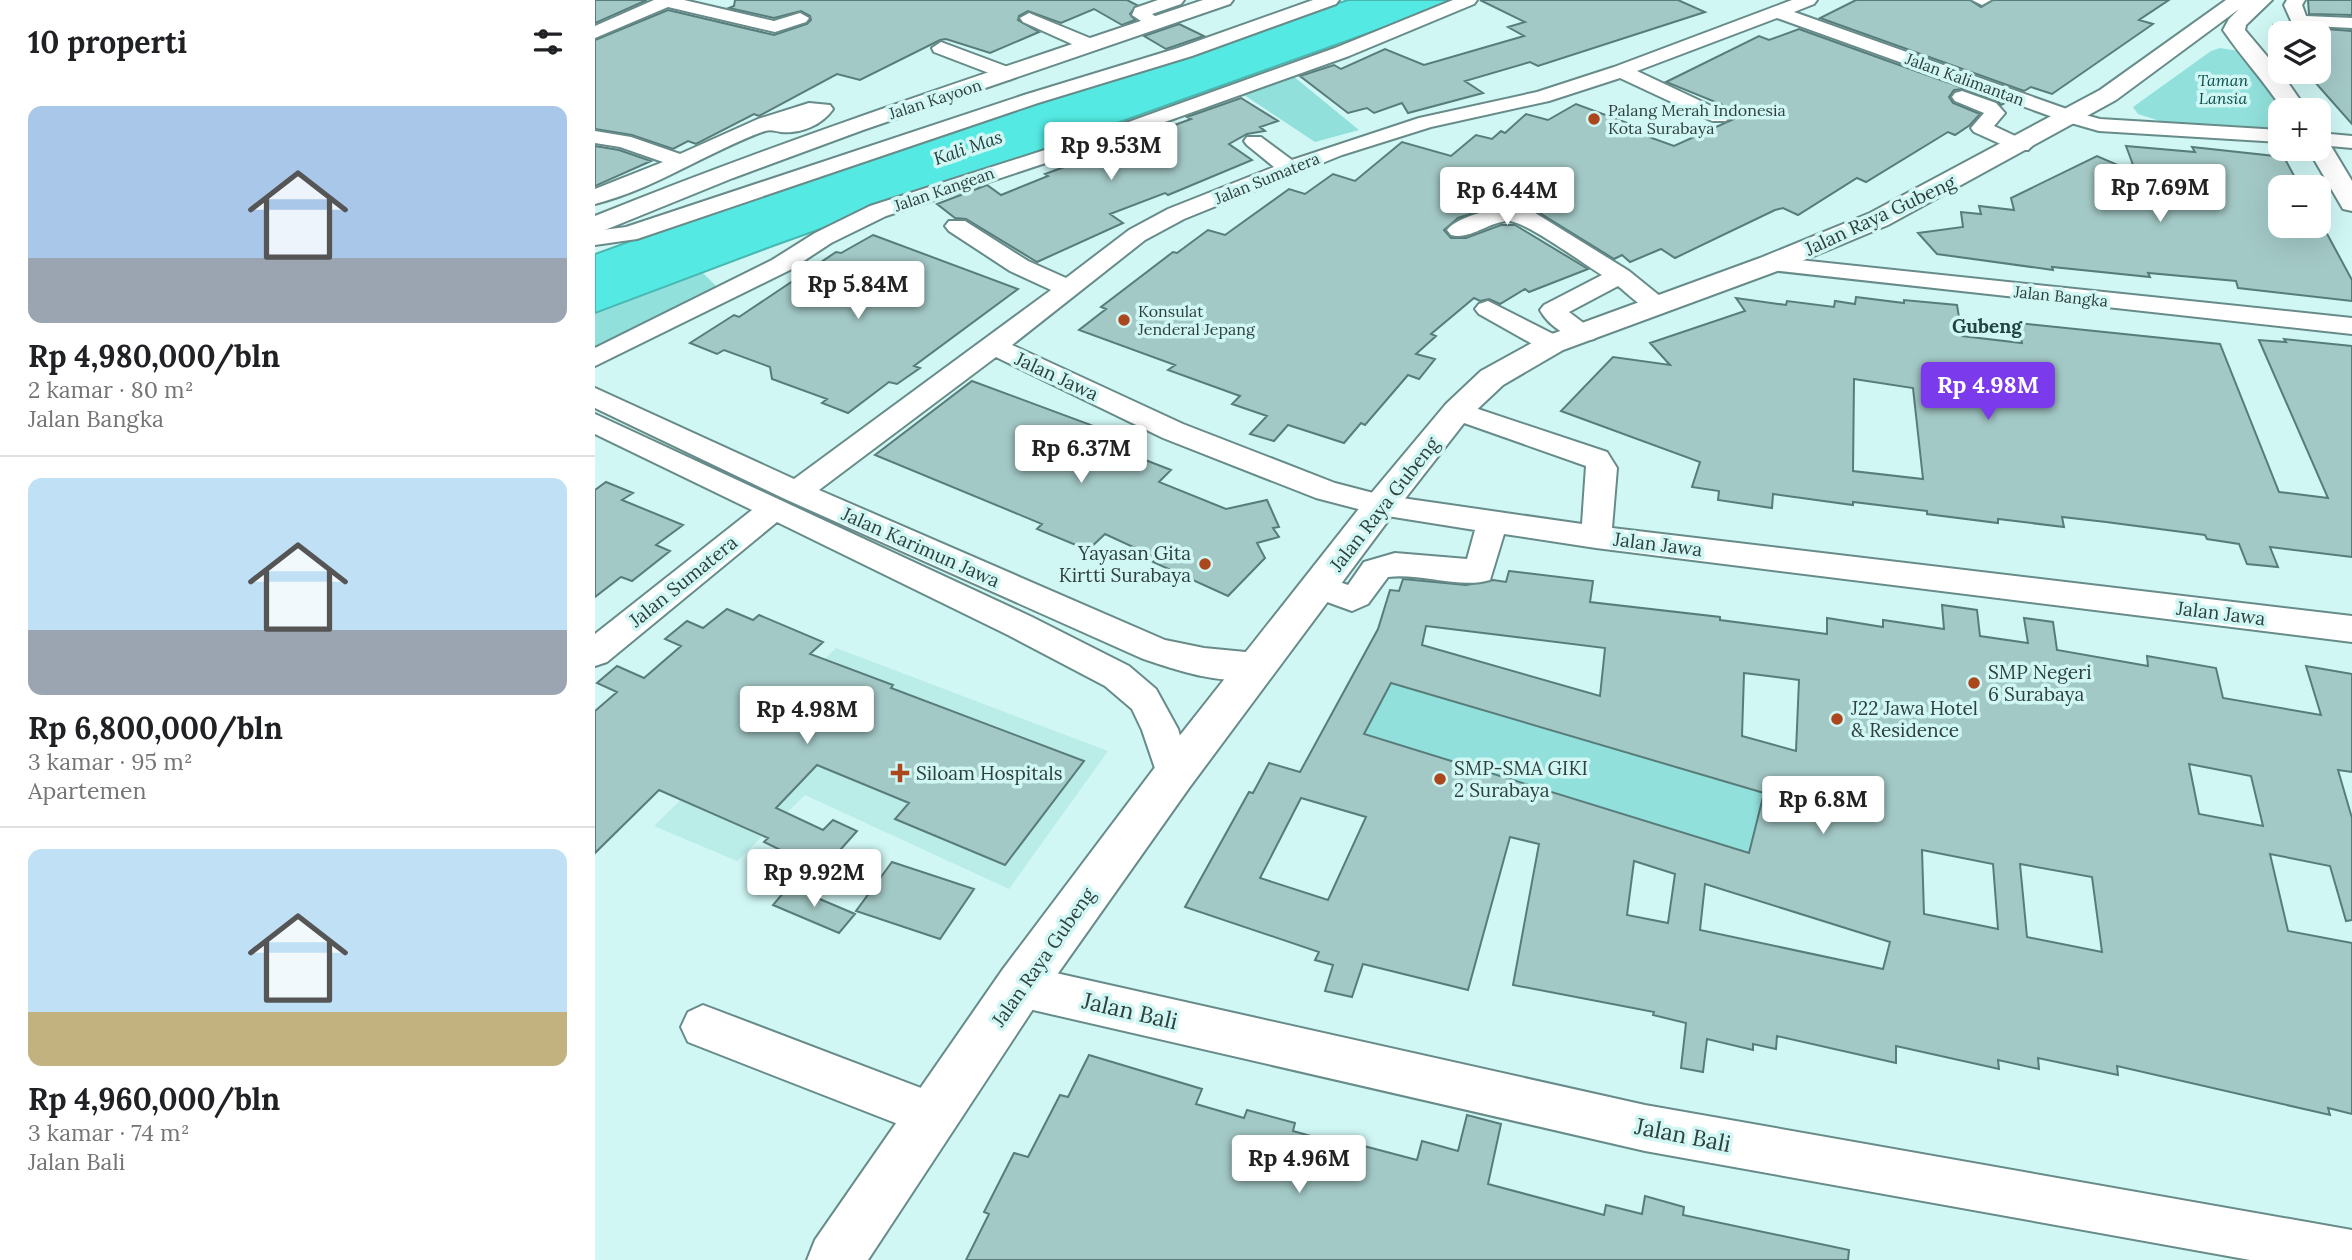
<!DOCTYPE html>
<html lang="id">
<head>
<meta charset="utf-8">
<style>
  :root { --surface:#fff; --page:#f6f6f6; --text:#202124; --muted:#757577; --line:#e0e0e0; --accent:#7c3aed }
  body { margin:0; font-family:Lora,serif; background:var(--page); color:var(--text); height:100vh; display:flex; flex-direction:column; font-size:26px; white-space:nowrap }
  * { box-sizing:border-box; margin:0 }
  p { font-size:23px; color:var(--muted) }
  .icon { flex:none; width:38px; height:38px; fill:none; stroke:currentColor; stroke-width:2; stroke-linecap:round; stroke-linejoin:round }
  .map { position:relative; flex:1; overflow:hidden }
  .sheet { display:flex; flex-direction:column; background:var(--surface); width:595px }
  .sheet>* { flex:none }
  .buttons { position:absolute; left:1673px; top:21px; display:grid; gap:14px }
  .buttons a { display:grid; place-items:center; width:63px; height:63px; border-radius:14px; background:var(--surface); box-shadow:0 7px 28px #0002; font-size:35px }
  .price { position:absolute; translate:-50% -60px; padding:0 16px; border-radius:7px; background:#fff; color:#222; font-size:23px; line-height:46px; filter:drop-shadow(0 2px 4px #0008) }
  .price::after { content:''; position:absolute; left:50%; top:42px; width:21px; height:16px; margin-left:-10px; background:inherit; clip-path:polygon(0 0,100% 0,50% 100%) }
  .price.on { background:var(--accent); color:#fff }
  ul { padding:0; list-style:none }
  li { display:grid; align-content:center; gap:14px; height:371px; padding:0 28px }
  li+li { border-top:2px solid var(--line) }
  li span { display:grid; place-items:center; height:217px; border-radius:14px; color:#555 }
  li>.icon { margin-inline-start:auto }
  span .icon { width:126px; height:126px; fill:#fffc; stroke-width:1 }
  li b { font-size:30px }
  h2 { display:flex; justify-content:space-between; align-items:center; height:84px; padding:0 28px; font-size:30px }
  main { display:flex; flex:1; min-height:0 }
  .map>svg:first-child { display:block }
</style>
</head>
<body>
<main>
<section class="sheet">
<h2>10 properti<svg class="icon" aria-label="filters" viewBox="0 0 24 24"><path d="M4 7h16M4 17h16"/><circle cx="9" cy="7" r="2"/><circle cx="15" cy="17" r="2"/></svg></h2>
<ul>
<li><span style="background:linear-gradient(#a9c7e8 70%,#9aa5b1 0)"><svg class="icon" aria-label="home" viewBox="0 0 24 24"><path d="M3 11l9-7 9 7M6 9v11h12V9"/></svg></span><div><b>Rp 4,980,000/bln</b><p>2 kamar · 80 m²</p><p>Jalan Bangka</p></div></li>
<li><span style="background:linear-gradient(#bfe0f5 70%,#9aa5b1 0)"><svg class="icon" aria-label="home" viewBox="0 0 24 24"><path d="M3 11l9-7 9 7M6 9v11h12V9"/></svg></span><div><b>Rp 6,800,000/bln</b><p>3 kamar · 95 m²</p><p>Apartemen</p></div></li>
<li><span style="background:linear-gradient(#bfe0f5 75%,#c2b280 0)"><svg class="icon" aria-label="home" viewBox="0 0 24 24"><path d="M3 11l9-7 9 7M6 9v11h12V9"/></svg></span><div><b>Rp 4,960,000/bln</b><p>3 kamar · 74 m²</p><p>Jalan Bali</p></div></li>
</ul>
</section>
<div class="map">
<svg width="1757" height="1260" viewBox="0 0 1757 1260">
  <rect width="100%" height="100%" fill="#d0f7f4"/>
  <path fill="#baece8" d="M241 648 513 751 414 889 210 795 142 861 59 826Z"/>
  <path fill="#91e0db" d="M1625 48 1644 51 1692 110H1685V129L1568 122 1543 114 1538 107 1616 51Z
    M692 71 764 130 720 142 643 91Z
    M107 272 127 292 0 346V313Z
    M796 683 1169 793 1154 853 769 734Z"/>
  <path fill="#54eae3" stroke="#49b7b1" stroke-width="2" d="M753 0H866L178 246 0 313V254L113 213Z"/>
  <path fill="#a3c9c6" stroke="#587c7a" stroke-width="2" fill-rule="evenodd" d="M0 0H52L0 23Z
    M140 0H532L542 5 535 14 540 20 527 25 499 9 466 23 433 11 424 16 423 20 444 32 395 53 351 39 345 40 265 80 242 74 164 116 159 114 101 144 93 141 78 149 37 135 0 129V40L73 10 179 35 212 24 216 20 215 16 206 11 179 18 134 8 139 6Z
    M885 0H1083L1110 12 943 66 935 62 870 81 888 93 813 113 807 103 779 113 772 108 753 113 705 76 739 65 746 69 790 49 829 65 929 36 913 27 930 22Z
    M1261 0H1375L1386 7 1398 0H1574L1544 20 1558 24 1457 94 1436 87 1429 91 1225 18Z
    M1713 0H1757V15L1714 14Z
    M584 24 609 36 571 49 549 36Z
    M1679 25 1757 31V124L1711 72H1724V33H1686Z
    M1204 29 1410 103 1406 105 1402 101 1368 89 1359 90 1354 97 1358 103 1385 114 1375 125 1360 135 1353 132 1271 182 1262 178 1203 215 1188 208 1180 210 1080 258 1066 249 1035 262 1027 255 1019 259 938 209 922 204 894 208 863 218 849 230 856 238H871L906 225H920L993 269 934 292 930 289 905 304 894 299 885 301 879 298 836 334 841 336 821 354 840 359 824 379 813 375 770 425 766 423 749 443 693 425 679 441 655 434 672 416 637 404 645 396 573 370 580 365 484 330 511 309 506 307 578 252 582 253 613 230 630 235 694 189 710 194 738 174 760 181 807 142 856 156 881 135 897 139 906 131 910 133 931 114 953 120 981 104 1035 124 1029 128 1079 146 1150 114 1071 82 1164 36 1174 40Z
    M646 98 683 121 665 127 670 131 652 134 634 144 657 160 573 195 570 193 515 214 528 223 442 262 371 219 360 218 342 204 392 185 406 195 453 176 450 174 529 145 528 144 596 119 592 117Z
    M0 146 24 150 56 161 0 186Z
    M1531 146 1600 152 1597 147 1689 157 1705 187H1685V226H1724V219L1757 280V301L1643 288 1641 281 1553 273 1555 277 1457 267 1458 270 1342 254 1323 233 1368 227 1366 212 1386 214 1384 206 1419 210 1416 198 1502 156 1541 173Z
    M278 235 423 289 319 366 325 368 302 384 294 382 253 413 227 403 232 399 177 379 175 367 129 350 122 354 95 343 139 315 144 317 241 252 246 253Z
    M1261 297 1309 303V300L1362 305 1367 336 1427 343 1423 323 1625 344 1684 492 1733 498 1664 340 1691 342 1689 339 1757 346V557L1675 547 1683 567 1652 564 1644 544 1612 539 1610 535 1511 522 1467 517 1469 527 1403 519V523L1332 514V511L1258 502V505L1178 494 1177 508 1123 500 1124 491 1097 487 1105 462 966 411 1018 357 1075 365 1055 343 1150 311 1141 298 1191 305 1192 301 1239 307 1240 301 1260 304ZM1259 379 1318 388 1328 479 1258 471Z
    M377 381 539 441 527 451 576 470 564 482 631 509 672 500 684 527 678 528 684 537 662 543 670 558 633 596 558 562 562 558 510 534 493 550 442 529 447 524 280 455Z
    M11 482 38 493 27 500 88 525 61 545 75 551 37 581 26 577 0 597V490Z
    M914 571 998 581 995 602 1125 617V620L1232 634V618L1288 627V620L1349 629 1347 605 1382 610 1385 636 1433 643 1429 618 1458 622 1462 650 1553 666 1552 656 1621 668 1628 698 1726 715 1711 666 1757 674V772L1743 770 1757 818V920L1751 921 1735 866 1675 854 1693 931 1757 943V1114L1733 1108 1735 1115 1522 1066 1523 1075 1443 1058 1444 1069 1403 1060 1404 1069 1301 1046V1063L1182 1036 1181 1049 1158 1044V1050L1112 1039 1108 1072 1086 1068 1091 1023 1058 1015 1059 1012 918 985 944 844 915 837 873 990 768 964 757 997 730 991 738 965 720 960 724 952 590 907 654 792 658 793 674 763 705 772 783 629 795 590 804 591 808 579 871 585 898 580 911 582ZM831 626 1010 648 1005 696 827 645ZM1149 673 1204 680 1201 751 1147 736ZM796 683 1169 793 1154 853 769 734ZM1594 764 1656 776 1668 826 1604 814ZM706 798 771 817 733 900 665 878ZM1327 850 1398 864 1403 929 1329 914ZM1039 861 1080 874 1073 923 1032 915ZM1425 864 1497 877 1507 952 1432 937ZM1110 884 1295 942 1288 969 1105 930Z
    M132 609 158 620 164 615 228 642 215 654 298 685 296 688 489 761 410 865 300 819 314 803 222 765 181 808 228 830 238 820 262 831 222 876 197 864 202 858 169 842 173 838 64 790 0 853V711L22 692 2 683 22 666 49 678 86 646 70 639 92 621 108 628Z
    M297 862 379 889 345 939 261 911Z
    M194 886 260 914 244 933 178 905Z
    M494 1055 607 1089 601 1104 649 1118 652 1110 700 1123 698 1131 744 1144 746 1140 822 1160 827 1141 863 1151 872 1115 906 1124 893 1184 1009 1215 1011 1205 1047 1214 1050 1196 1089 1207 1088 1215 1254 1250 1253 1260H371L394 1214 389 1212 419 1153 433 1157 465 1095 473 1097Z"/>
  <g fill="none" stroke-linecap="round" stroke-linejoin="round">
    <defs>
      <path id="minor" d="M59 0H89L179 21 205 13 214 18 211 22 180 32 73 7 0 38V26Z
        M563 0H589L586 4 557 14 570 23 567 27H555L537 15 540 8Z
        M718 0H744L741 4 597 56 443 103 42 239 0 245V231L31 227 429 95 583 48Z
        M858 0H882L879 4 754 56 517 141 291 216 236 243 195 270 0 366V348L177 260 220 233 275 206 503 133 740 48Z
        M1197 0H1222L1219 4 1199 12 1483 113 1505 119 1685 130V142L1504 131 1469 121 1182 18 1042 71 1131 113 1134 117 1131 121H1117L1025 78 954 101 836 127 747 155 589 219 550 240 417 345 588 424 740 483 786 495 987 524 991 466 852 417 848 411 852 405 862 402 1012 452 1022 468 1017 528 1757 616V642L1001 548 909 534 895 580C865 589 826 573 793 577L773 604 757 611 713 595 708 587 713 579 724 575 753 585 769 562 800 553 872 559 880 530 786 515 721 498 568 438 401 357 224 490 570 640 609 648 661 653 673 656 678 666 673 676C634 688 583 671 546 658L190 499 0 408V388L199 479 456 290 415 271 354 231 350 226 354 221H370L433 261 471 278 534 230 573 209 679 167 652 145 649 141 652 137H666L697 160 824 118 942 92 1019 67Z
        M1377 0H1396L1387 5Z
        M1692 0H1710L1707 5 1711 16 1757 18V28L1698 25 1689 5Z
        M434 13 502 41 504 45 502 49H488L428 22 425 18Z
        M346 42 421 70 424 74 414 80 407 78 339 52 337 48Z
        M1367 91 1401 103 1410 113 1399 126 1433 142 1437 146 1433 150H1419L1379 132 1376 128 1389 113 1360 101 1357 97 1360 93Z
        M214 103 235 105 238 109C227 125 206 134 186 132 180 131 176 129 170 131 112 152 60 189 0 204V189L68 162 25 147 0 143V131L36 137 85 154 163 119Z
        M1724 133 1757 136V148L1724 145Z
        M921 207 937 211 1034 271 1076 305 1072 310C1052 315 1038 298 1023 286L974 312 1003 334 999 339C980 344 954 327 945 310L949 305 1007 275C990 265 929 220 913 221 893 222 876 240 856 235L852 230C862 216 904 207 921 207Z
        M1175 257 1757 318V334L1166 269 1163 264 1166 259Z
        M893 301 966 338 970 344 966 350 957 352 948 350 884 314 880 309 884 304Z
        M0 414 437 617 534 666 561 689 583 729 597 775 592 786 579 791 566 786 547 730 537 709 510 686 413 635 182 522 12 662 0 666V634L157 510 0 434Z
        M425 965 1050 1105 1757 1230V1260H1655L1050 1151 425 1007 410 1001 404 986 410 971Z
        M108 1005 355 1099 362 1115 355 1131 339 1138 93 1042 86 1027 93 1012Z"/>
      <path id="major" d="M608 0H638L635 4 268 130 138 178 0 234V216C200 135 404 69 608 0Z"/>
      <path id="highway" d="M1631 0H1677L1651 25 1650 30 1687 74 1712 110H1688C1670 82 1647 58 1628 30L1634 19 1644 9 1521 100 1293 225 1185 270 968 350 908 385 873 418 798 514 594 788 442 1003 273 1260H212L220 1240 408 969 564 762 774 496 851 404 886 371 946 338 1165 258 1275 213 1505 90Z
        M1724 139 1733 141 1757 181V211L1748 209 1713 149H1724Z"/>
    </defs>
    <use href="#minor" stroke="#678b89" stroke-width="4"/>
    <use href="#major" stroke="#678b89" stroke-width="4"/>
    <use href="#highway" stroke="#678b89" stroke-width="4"/>
    <use href="#minor" fill="#fff" fill-rule="evenodd"/>
    <use href="#major" fill="#fff" fill-rule="evenodd"/>
    <use href="#highway" fill="#fff" fill-rule="evenodd"/>
  </g>
  <g fill="#ac461c" stroke="#d0f7f4" stroke-width="2.5">
    <circle cx="999" cy="119" r="7"/>
    <circle cx="529" cy="320" r="7"/>
    <circle cx="610" cy="564" r="7"/>
    <circle cx="1379" cy="683" r="7"/>
    <circle cx="1242" cy="719" r="7"/>
    <path d="M301.5 762.5h7v7h7v7h-7v7h-7v-7h-7v-7h7z"/>
    <circle cx="845" cy="779" r="7"/>
  </g>
  <g text-anchor="middle" stroke-width="7" stroke-linejoin="round" paint-order="stroke">
    <g font-size="16" fill="#2f3f3d" stroke="#d0f7f4">
      <text transform="translate(1370 79) rotate(20)" y="6">Jalan Kalimantan</text>
      <text transform="translate(340 99) rotate(-18)" y="6">Jalan Kayoon</text>
      <text transform="translate(672 178) rotate(-22)" y="6">Jalan Sumatera</text>
      <text transform="translate(349 189) rotate(-19)" y="6">Jalan Kangean</text>
      <text transform="translate(1466 296) rotate(6)" y="6">Jalan Bangka</text>
    </g>
    <g font-size="16" font-style="italic" fill="#0b4e4c" stroke="#d0f7f4">
      <text x="1628" y="86">Taman<tspan x="1628" dy="18">Lansia</tspan></text>
    </g>
    <g font-size="16" fill="#2f3f3d" stroke="#d0f7f4" text-anchor="start">
      <text x="1013" y="116">Palang Merah Indonesia<tspan x="1013" dy="18">Kota Surabaya</tspan></text>
      <text x="543" y="317">Konsulat<tspan x="543" dy="18">Jenderal Jepang</tspan></text>
    </g>
    <g font-size="18" font-style="italic" fill="#243d3c" stroke="#d0f7f4">
      <text transform="translate(373 148) rotate(-19)" y="6">Kali Mas</text>
    </g>
    <g font-size="19" fill="#2f3f3d" stroke="#d0f7f4">
      <text transform="translate(1285 215) rotate(-25)" y="7">Jalan Raya Gubeng</text>
      <text transform="translate(462 376) rotate(25)" y="7">Jalan Jawa</text>
      <text transform="translate(789 504) rotate(-52)" y="7">Jalan Raya Gubeng</text>
      <text transform="translate(1063 544) rotate(7)" y="7">Jalan Jawa</text>
      <text transform="translate(326 547) rotate(24)" y="7">Jalan Karimun Jawa</text>
      <text transform="translate(88 581) rotate(-39)" y="7">Jalan Sumatera</text>
      <text transform="translate(1626 613) rotate(7)" y="7">Jalan Jawa</text>
      <text transform="translate(448 957) rotate(-55)" y="7">Jalan Raya Gubeng</text>
    </g>
    <g font-size="19" font-weight="bold" fill="#214442" stroke="#d0f7f4">
      <text x="1392" y="333">Gubeng</text>
    </g>
    <g font-size="19" fill="#2f3f3d" stroke="#d0f7f4" text-anchor="start">
      <text x="596" y="560" text-anchor="end">Yayasan Gita<tspan x="596" dy="22">Kirtti Surabaya</tspan></text>
      <text x="1393" y="679">SMP Negeri<tspan x="1393" dy="22">6 Surabaya</tspan></text>
      <text x="1256" y="715">J22 Jawa Hotel<tspan x="1256" dy="22">&amp; Residence</tspan></text>
      <text x="859" y="775">SMP-SMA GIKI<tspan x="859" dy="22">2 Surabaya</tspan></text>
      <text x="321" y="780">Siloam Hospitals</text>
    </g>
    <g font-size="23" fill="#2f3f3d" stroke="#d0f7f4">
      <text transform="translate(535 1011) rotate(13)" y="8">Jalan Bali</text>
      <text transform="translate(1088 1135) rotate(11)" y="8">Jalan Bali</text>
    </g>
  </g>
</svg>
<div class="buttons">
<a><svg class="icon" aria-label="layers" viewBox="0 0 24 24"><path d="M12 4l9 5-9 5-9-5zM3 14l9 5 9-5"/></svg></a>
<a>+</a>
<a>−</a>
</div>
<b class="price" style="left:516px;top:182px">Rp 9.53M</b>
<b class="price" style="left:1565px;top:224px">Rp 7.69M</b>
<b class="price" style="left:912px;top:227px">Rp 6.44M</b>
<b class="price" style="left:263px;top:321px">Rp 5.84M</b>
<b class="price on" style="left:1393px;top:422px">Rp 4.98M</b>
<b class="price" style="left:486px;top:485px">Rp 6.37M</b>
<b class="price" style="left:212px;top:746px">Rp 4.98M</b>
<b class="price" style="left:1228px;top:836px">Rp 6.8M</b>
<b class="price" style="left:219px;top:909px">Rp 9.92M</b>
<b class="price" style="left:704px;top:1195px">Rp 4.96M</b>
</div>
</main>
</body>
</html>
